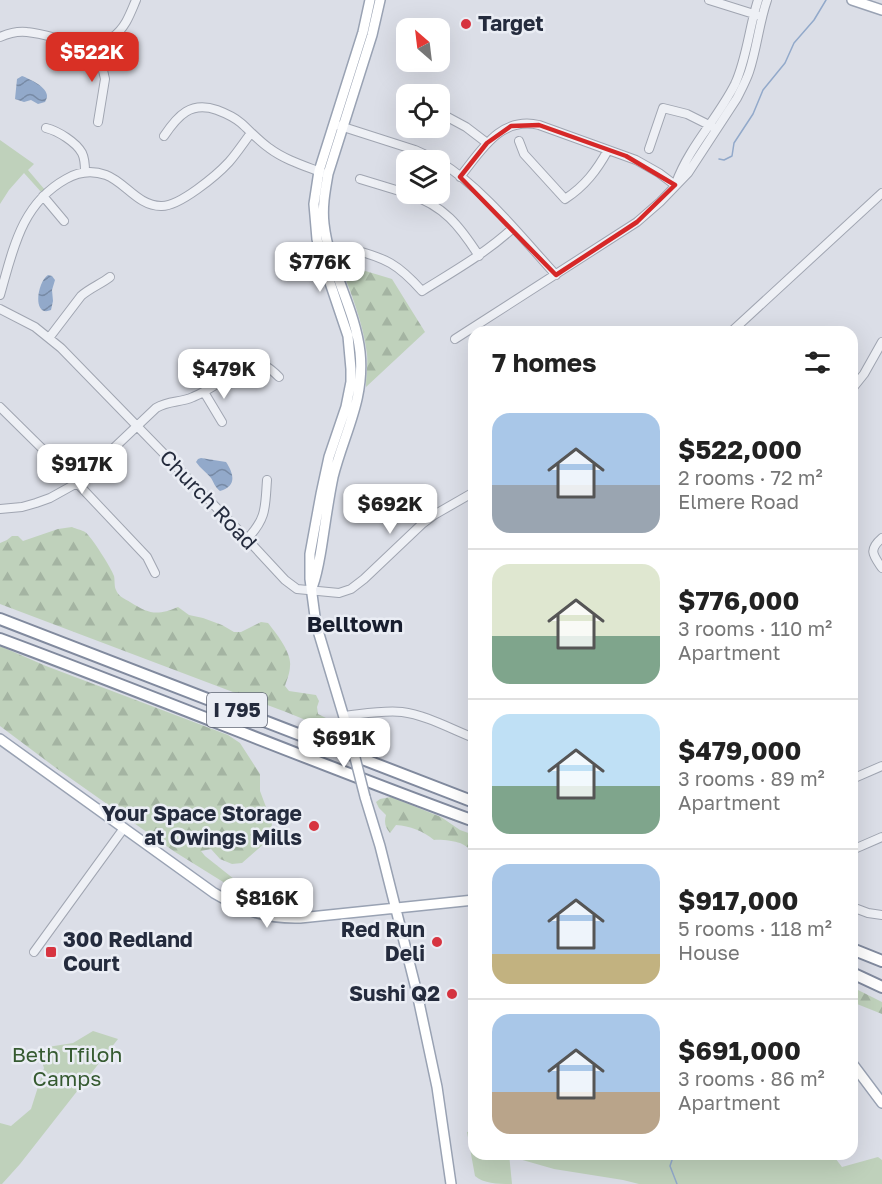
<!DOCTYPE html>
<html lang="en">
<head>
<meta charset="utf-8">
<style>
  :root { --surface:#fff; --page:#f2f2f2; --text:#222; --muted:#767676; --line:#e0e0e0; --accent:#d93025 }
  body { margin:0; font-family:"Golos Text",sans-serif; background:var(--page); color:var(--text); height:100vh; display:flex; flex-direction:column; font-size:22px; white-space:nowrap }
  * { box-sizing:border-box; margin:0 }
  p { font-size:20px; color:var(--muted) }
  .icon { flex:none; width:33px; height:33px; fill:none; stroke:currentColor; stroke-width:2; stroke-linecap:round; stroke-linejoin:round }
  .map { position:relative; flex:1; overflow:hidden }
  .drawer { position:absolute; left:468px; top:326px; width:390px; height:834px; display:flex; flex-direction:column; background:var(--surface); border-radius:18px; box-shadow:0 6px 24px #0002 }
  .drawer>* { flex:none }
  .needle { width:39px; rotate:332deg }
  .buttons { position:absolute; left:396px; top:18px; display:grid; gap:12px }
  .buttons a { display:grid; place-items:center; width:54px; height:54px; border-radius:12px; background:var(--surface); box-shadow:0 6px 24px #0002; font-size:30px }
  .price { position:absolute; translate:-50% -51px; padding:0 14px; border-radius:12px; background:#fff; color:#222; font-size:20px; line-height:39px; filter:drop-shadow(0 2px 3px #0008) }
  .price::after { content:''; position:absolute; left:50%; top:36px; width:18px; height:14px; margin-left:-9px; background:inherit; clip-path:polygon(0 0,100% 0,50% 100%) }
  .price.on { background:var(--accent); color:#fff }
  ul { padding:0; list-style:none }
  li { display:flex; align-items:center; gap:18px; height:150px; padding:0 24px }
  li+li { border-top:2px solid var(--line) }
  li span { display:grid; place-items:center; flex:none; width:168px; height:120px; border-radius:18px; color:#555 }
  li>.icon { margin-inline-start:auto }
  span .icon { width:72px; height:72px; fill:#fffc; stroke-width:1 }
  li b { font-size:26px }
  h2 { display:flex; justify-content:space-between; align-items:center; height:72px; padding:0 24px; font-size:26px }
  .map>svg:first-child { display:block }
</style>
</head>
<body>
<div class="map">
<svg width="882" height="1184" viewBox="0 0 882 1184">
  <defs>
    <pattern id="forest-firs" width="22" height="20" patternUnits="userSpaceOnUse" patternTransform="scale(1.5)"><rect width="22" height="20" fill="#bfd1bb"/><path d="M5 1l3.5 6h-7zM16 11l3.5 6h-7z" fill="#a4b4a2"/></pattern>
    <pattern id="water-waves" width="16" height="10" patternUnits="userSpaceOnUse" patternTransform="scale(1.5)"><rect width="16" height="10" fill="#92a9ca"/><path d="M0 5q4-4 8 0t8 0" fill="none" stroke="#778aa5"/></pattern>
  </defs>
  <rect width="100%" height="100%" fill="#dbdee7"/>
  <path fill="#bfd1bb" d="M0 140 34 164 28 170 45 190 42 193 24 173 9 190 0 204Z
    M93 1031 118 1039 20 1164 2 1184H0V1123L11 1126 31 1109 44 1068 39 1053 48 1047 73 1043Z
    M474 1131V1154H509L512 1184C499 1184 484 1184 475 1176L467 1132Z
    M518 1154H832L842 1167 878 1157 882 1160V1184H639L623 1180 554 1169 519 1159Z"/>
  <path fill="url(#forest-firs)" d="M339 263 392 279 425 332 366 387C366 377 368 365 367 354 363 323 351 292 339 263Z
    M72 527C76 529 82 530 85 532 91 536 112 569 114 576 115 580 114 586 116 590 118 596 125 599 130 602 149 614 157 616 178 607L189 615 203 618 222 625 234 632H241L261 622 268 623C276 633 292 653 290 666 290 673 287 679 285 686L289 691 316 695 319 701 317 707 318 714 336 723 338 730 318 725 286 712 0 604V543L7 540 12 536H18L23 541 58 529Z
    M0 646 46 666 228 735 240 743 260 774V791L272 823 271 834 265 843 242 863 232 864 220 859 211 849 201 851 205 856 234 879 259 893 261 896 255 897 236 890 175 852 56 768 0 726Z
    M391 797 441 817 460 830 474 835V851C469 849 465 845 460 843 454 841 440 839 434 840 423 831 410 826 396 825L390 833C385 827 384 822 386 815L379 808 376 802 380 799Z
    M852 987 882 1002V1014L852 1002Z"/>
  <path fill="url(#water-waves)" d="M22 76C30 79 47 87 47 96 47 98 46 100 45 102L38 104 31 100 24 102 15 99 17 79Z
    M48 275 52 276 55 280 52 290 53 301 51 310C32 318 37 282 48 275Z
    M201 458 226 462C234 474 237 486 220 491 215 487 214 483 211 478 206 472 200 468 196 462L198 459Z"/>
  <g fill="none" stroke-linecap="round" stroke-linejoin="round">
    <path stroke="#92a9ca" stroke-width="1.5" d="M719 159 724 160 732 156 734 143 753 114 763 90 785 63 794 43 814 20 826 0
      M668 1154 672 1160 670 1166 677 1184"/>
    <defs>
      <path id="minor" d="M709 0 757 15
        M0 37C9 33 18 31 27 32 62 35 102 63 126 22 130 15 133 7 136 0
        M97 44 105 79 98 122
        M440 113 466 127 487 143
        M334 124 415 150 437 160
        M46 128C58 131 76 142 82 153 85 159 85 166 85 172
        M164 136C178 115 191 101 217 110 225 113 234 117 241 123 250 131 259 141 269 148 285 160 305 166 323 173
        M519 141 524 154 565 199C585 186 597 170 608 150
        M649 149 663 108 687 114 713 127
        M440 162C482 187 522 238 556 275
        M460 177C481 151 500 116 539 125L636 160 659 173 675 185
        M360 179 406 193
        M676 183C689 147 718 118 735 84 747 58 749 28 758 0
        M409 194C444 206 459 225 479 256
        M43 196 64 221
        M351 249C386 258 398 264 422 291 454 271 486 253 513 228
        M0 295C13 250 21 204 66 179 78 172 92 170 106 175 125 182 138 206 161 206 179 207 217 175 229 162 237 153 244 142 251 133
        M0 309 35 327 61 348 247 539 285 580 297 589 339 593 351 589 364 579 422 524 434 515 474 492
        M731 332 882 193
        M49 338 81 296C90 288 101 284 110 277
        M455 339 637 222 660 202 688 173 737 98C741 90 746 81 749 72 757 48 759 23 767 0
        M852 389 864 374 882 342
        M204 392 222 422
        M0 407 77 483 147 557 155 573
        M0 509 22 507 36 503 50 498 77 483 156 408C169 400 180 403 193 397 213 389 230 373 251 364 264 363 270 368 279 377
        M882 538C868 550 873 555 882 568
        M247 539C267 518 265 507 267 480
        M344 716C363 714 383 710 402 712 426 715 451 729 474 738
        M852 779 882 766
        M852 850 882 837
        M852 907 868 913 882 915
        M34 952 124 828"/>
      <path id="major" d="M852 0 882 10
        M313 585C317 574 319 561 321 550 325 525 328 501 333 477 344 433 365 400 360 352 355 308 329 269 324 224 322 207 325 191 328 174L372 35 380 0
        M349 734 316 624 310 579V554L321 494 329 457 346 407 351 382V369L348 336 321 256 317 239 314 204 319 171 363 32 370 0
        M0 739 214 893C243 910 266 919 300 918L474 900
        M365 797 380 846 417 993 437 1087 451 1184
        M852 1063 882 1103"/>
      <path id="highway" d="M0 619 474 802
        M0 639C159 698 315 763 474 821
        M852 949 882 961
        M852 973 882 987"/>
    </defs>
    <use href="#minor" stroke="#a0a5b1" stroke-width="10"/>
    <use href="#major" stroke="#99a2b3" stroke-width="12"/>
    <use href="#highway" stroke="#818a9e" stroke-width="14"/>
    <use href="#minor" stroke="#eef0f5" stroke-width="8"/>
    <use href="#major" stroke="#fff" stroke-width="9"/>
    <use href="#highway" stroke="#fff" stroke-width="10"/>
    <defs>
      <path id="major-bridge" d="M349 734 365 797"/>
    </defs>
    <use href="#major-bridge" stroke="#99a2b3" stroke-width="12" stroke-linecap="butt"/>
    <use href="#major-bridge" stroke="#fff" stroke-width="9"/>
  </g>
  <path fill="none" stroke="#d62828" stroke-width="4.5" stroke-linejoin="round" d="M539 125 626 156 675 185 637 222 556 275 460 177 487 143 511 126Z"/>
  <g fill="#d73440" stroke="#eaedf4" stroke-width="2">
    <circle cx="466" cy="24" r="6"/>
    <circle cx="314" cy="826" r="6"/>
    <circle cx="437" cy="942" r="6"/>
    <rect x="45" y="946" width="12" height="12" rx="3"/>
    <circle cx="452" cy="994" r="6"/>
  </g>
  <g text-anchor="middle" stroke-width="5" stroke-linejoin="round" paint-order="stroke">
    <rect fill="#eaedf4" stroke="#5f6574" stroke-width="1.5" x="207" y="693" width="60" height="34" rx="4.5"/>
    <g font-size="20" font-weight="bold" fill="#242b3d">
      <text x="237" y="717">I 795</text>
    </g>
    <g font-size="21" font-weight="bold" fill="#242b3d" stroke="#eaedf4" text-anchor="end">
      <text x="478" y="31" text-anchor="start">Target</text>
      <text x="302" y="821">Your Space Storage<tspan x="302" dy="24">at Owings Mills</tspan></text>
      <text x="425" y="937">Red Run<tspan x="425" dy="24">Deli</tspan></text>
      <text x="63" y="947" text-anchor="start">300 Redland<tspan x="63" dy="24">Court</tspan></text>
      <text x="440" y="1001">Sushi Q2</text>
    </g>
    <g font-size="21" fill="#242b3d" stroke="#eaedf4">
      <text transform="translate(208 500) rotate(46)" y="7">Church Road</text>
    </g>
    <g font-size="21" fill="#355a30" stroke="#eaedf4">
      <text x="67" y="1062">Beth Tfiloh<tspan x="67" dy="24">Camps</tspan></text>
    </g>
    <g font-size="22" font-weight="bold" fill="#171d2e" stroke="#eaedf4">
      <text x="355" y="632">Belltown</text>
    </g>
  </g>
</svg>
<div class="buttons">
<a><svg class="needle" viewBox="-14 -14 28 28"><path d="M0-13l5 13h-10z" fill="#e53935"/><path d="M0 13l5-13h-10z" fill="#767676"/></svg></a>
<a><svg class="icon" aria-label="locate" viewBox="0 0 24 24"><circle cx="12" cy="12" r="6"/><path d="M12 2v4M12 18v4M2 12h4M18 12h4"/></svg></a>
<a><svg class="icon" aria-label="layers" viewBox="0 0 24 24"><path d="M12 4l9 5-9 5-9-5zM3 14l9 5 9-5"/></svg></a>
</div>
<b class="price on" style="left:92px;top:83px">$522K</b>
<b class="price" style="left:320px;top:293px">$776K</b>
<b class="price" style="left:224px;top:400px">$479K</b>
<b class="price" style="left:82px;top:495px">$917K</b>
<b class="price" style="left:390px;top:535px">$692K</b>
<b class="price" style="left:344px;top:769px">$691K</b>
<b class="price" style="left:267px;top:929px">$816K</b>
<section class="drawer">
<h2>7 homes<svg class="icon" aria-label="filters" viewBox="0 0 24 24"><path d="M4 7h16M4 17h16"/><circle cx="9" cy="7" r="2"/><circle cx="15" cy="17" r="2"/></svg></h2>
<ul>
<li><span style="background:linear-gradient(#a9c7e8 60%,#9aa5b1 0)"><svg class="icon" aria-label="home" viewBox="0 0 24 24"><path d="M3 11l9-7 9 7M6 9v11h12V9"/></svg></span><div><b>$522,000</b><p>2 rooms · 72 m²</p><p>Elmere Road</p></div></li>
<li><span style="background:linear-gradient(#dfe7d0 60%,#7fa58c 0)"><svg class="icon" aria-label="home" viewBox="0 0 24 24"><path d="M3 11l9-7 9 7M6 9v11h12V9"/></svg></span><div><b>$776,000</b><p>3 rooms · 110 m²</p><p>Apartment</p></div></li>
<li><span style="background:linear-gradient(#bfe0f5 60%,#7fa58c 0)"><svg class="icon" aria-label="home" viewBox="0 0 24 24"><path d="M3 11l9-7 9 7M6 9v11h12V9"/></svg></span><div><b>$479,000</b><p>3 rooms · 89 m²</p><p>Apartment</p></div></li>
<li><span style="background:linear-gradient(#a9c7e8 75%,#c2b280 0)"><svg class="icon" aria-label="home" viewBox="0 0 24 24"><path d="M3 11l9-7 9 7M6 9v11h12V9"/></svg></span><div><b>$917,000</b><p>5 rooms · 118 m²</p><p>House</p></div></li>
<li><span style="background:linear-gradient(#a9c7e8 65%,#b9a48a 0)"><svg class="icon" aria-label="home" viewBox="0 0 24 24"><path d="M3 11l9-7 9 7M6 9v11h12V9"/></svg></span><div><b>$691,000</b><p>3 rooms · 86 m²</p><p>Apartment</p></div></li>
</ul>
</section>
</div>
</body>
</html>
